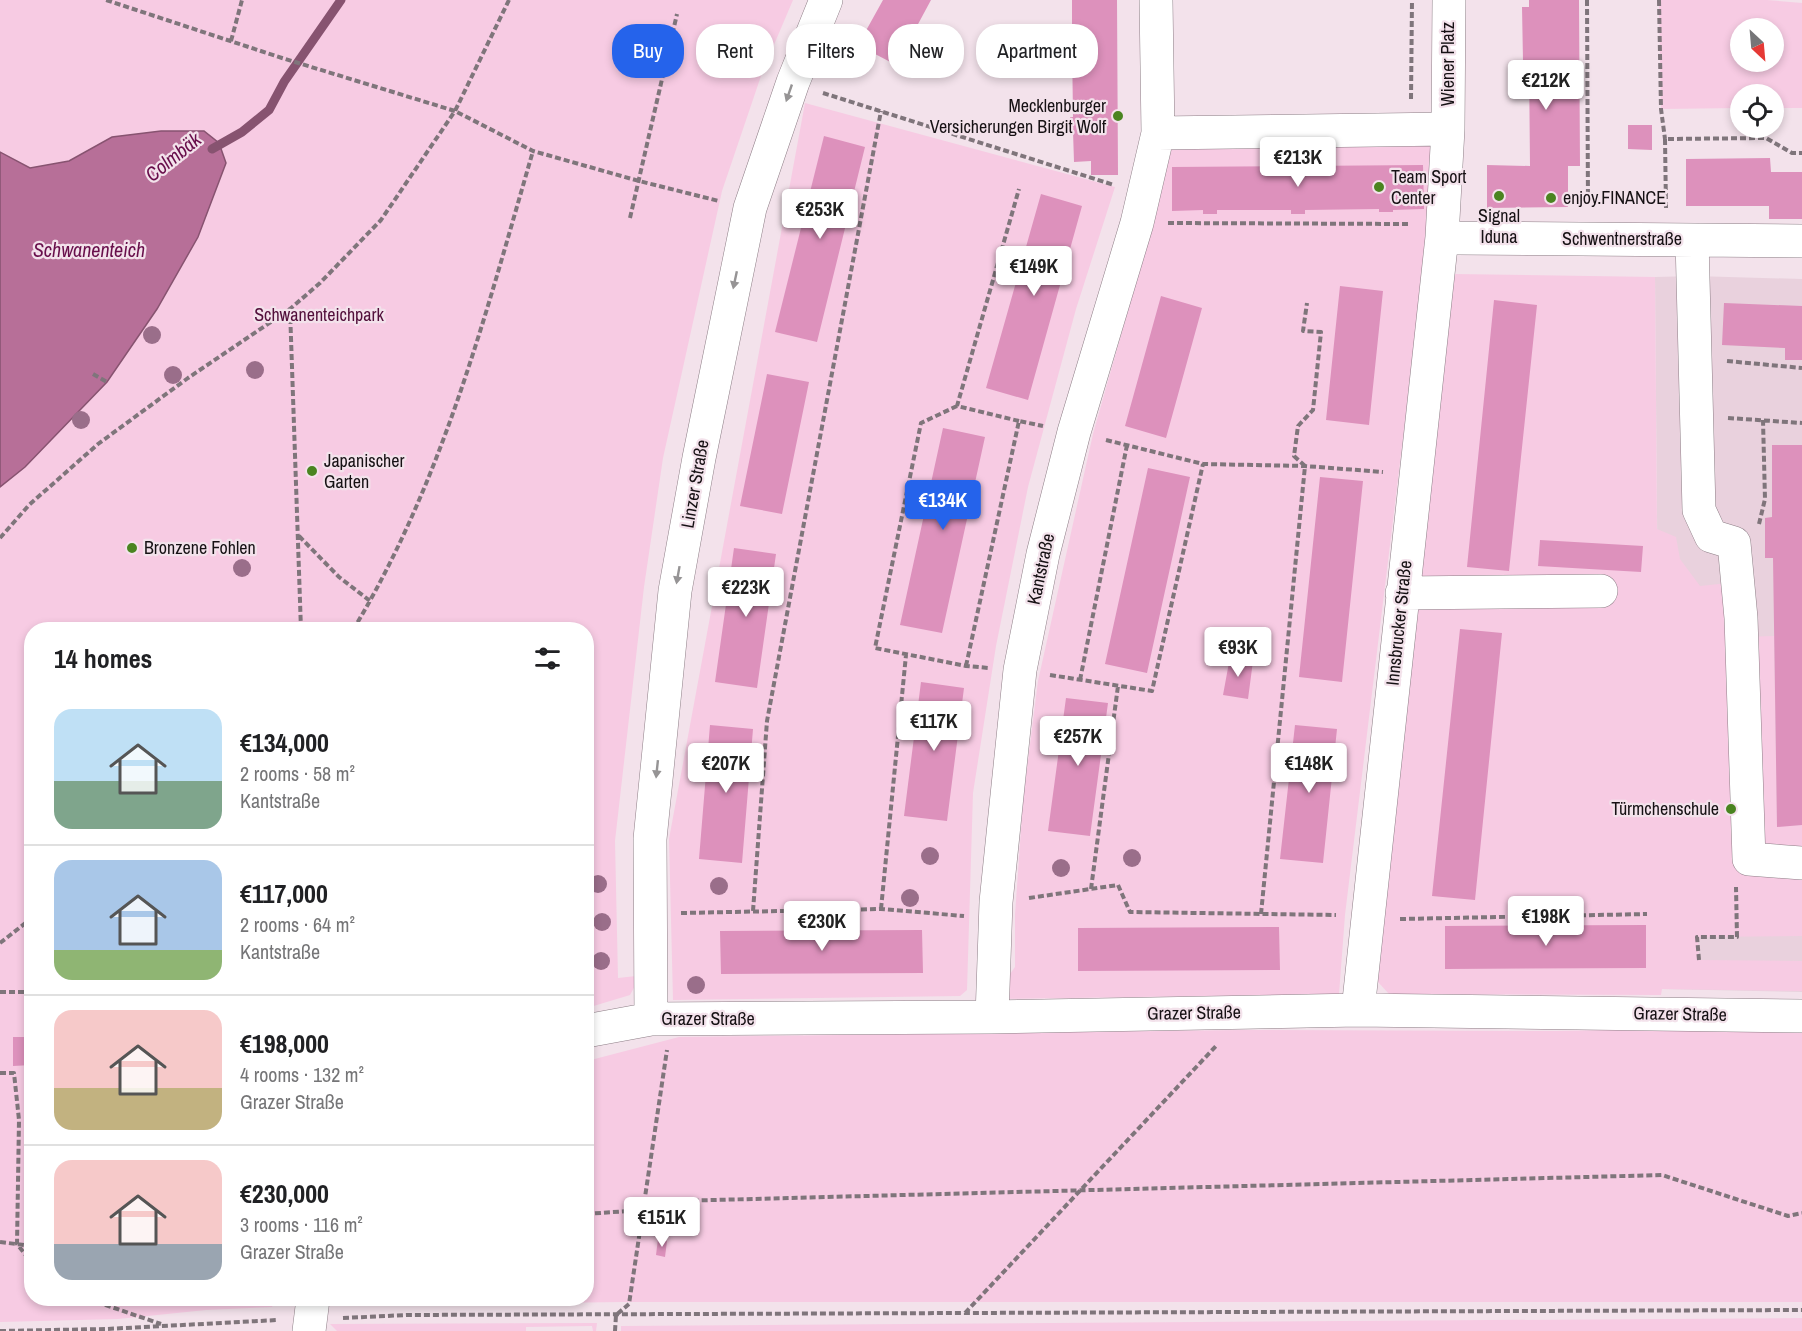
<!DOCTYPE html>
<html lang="en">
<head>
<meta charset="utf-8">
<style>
  :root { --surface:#fff; --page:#f2f2f2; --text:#202124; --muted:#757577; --line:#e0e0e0; --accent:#2563eb }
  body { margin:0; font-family:"Archivo Narrow",sans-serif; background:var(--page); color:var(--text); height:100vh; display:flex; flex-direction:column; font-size:22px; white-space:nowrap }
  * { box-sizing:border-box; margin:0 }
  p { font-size:20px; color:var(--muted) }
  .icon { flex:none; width:33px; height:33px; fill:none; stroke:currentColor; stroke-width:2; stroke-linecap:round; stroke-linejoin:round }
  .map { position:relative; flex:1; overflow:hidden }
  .drawer { position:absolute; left:24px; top:622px; width:570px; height:684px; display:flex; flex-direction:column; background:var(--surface); border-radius:24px; box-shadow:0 3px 9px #0003 }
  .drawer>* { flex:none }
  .hud { position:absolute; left:612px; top:24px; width:570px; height:54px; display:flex; gap:12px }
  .needle { width:39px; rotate:154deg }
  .fabs { position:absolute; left:1730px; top:18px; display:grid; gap:12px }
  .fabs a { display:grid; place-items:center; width:54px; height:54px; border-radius:50%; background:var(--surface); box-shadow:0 3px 9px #0003; font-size:30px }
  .price { position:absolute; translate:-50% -51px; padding:0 14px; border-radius:6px; background:#fff; color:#222; font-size:20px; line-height:39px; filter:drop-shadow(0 2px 3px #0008) }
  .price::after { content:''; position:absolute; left:50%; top:36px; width:18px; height:14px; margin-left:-9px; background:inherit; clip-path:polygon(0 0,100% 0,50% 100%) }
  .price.active { background:var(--accent); color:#fff }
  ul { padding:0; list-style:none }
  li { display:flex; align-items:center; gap:18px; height:150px; padding:0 30px }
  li+li { border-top:2px solid var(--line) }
  li span { display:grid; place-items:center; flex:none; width:168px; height:120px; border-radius:18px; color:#555 }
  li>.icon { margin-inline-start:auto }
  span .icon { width:72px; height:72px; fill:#fffc; stroke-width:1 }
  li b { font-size:26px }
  h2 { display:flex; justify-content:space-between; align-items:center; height:72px; padding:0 30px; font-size:26px }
  .tag { padding:0 21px; border-radius:24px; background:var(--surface); box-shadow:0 3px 9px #0003; font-size:21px; line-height:54px }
  .tag.active { background:var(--accent); color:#fff }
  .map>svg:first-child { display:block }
</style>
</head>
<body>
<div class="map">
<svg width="1802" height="1331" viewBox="0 0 1802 1331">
  <rect width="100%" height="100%" fill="#f3e2eb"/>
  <path fill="#e9d1dd" d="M1694 276 1802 279V992L1661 989 1655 277Z"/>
  <path fill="#f7cbe3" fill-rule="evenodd" d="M0 0H793L762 73 722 191 663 458 644 587 615 841 618 978 636 976V984L630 995 587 1008 586 630H32V1299H276L272 1307 206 1310 118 1319 0 1322Z
    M1659 0H1767L1802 3V108H1773V94H1740V108L1661 109ZM1740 28H1773V62H1740Z
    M805 103 1115 187 1076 309 1028 487 996 646 973 793 967 990 960 996 673 1000 669 839Z
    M1433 129 1429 224 1345 915 1339 994 992 999 1015 967V915L1023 800 1038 681 1093 434 1153 222 1158 133Z
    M1454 274 1655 277 1657 529 1676 537 1680 559 1700 586 1738 582 1741 637 1774 636 1777 826 1802 825V850L1749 859 1737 870H1802V936L1698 937 1699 960 1802 961V991L1662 989 1661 995 1389 994 1378 982 1381 919Z
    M1662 1029 1802 1033V1302H622L332 1306 335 1299H586L587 1061 679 1037 1242 1030 1556 1031Z
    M1802 1318V1331H621V1326Z
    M597 1323 596 1331H593L592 1326 526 1327V1331H337L330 1324Z"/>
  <path fill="#b76f98" stroke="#875370" stroke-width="1.5" d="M161 131H204L219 143 226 163 198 237 157 309 107 382 25 467 0 487V152L30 168 69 161 112 137Z"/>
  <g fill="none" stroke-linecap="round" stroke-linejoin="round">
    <path stroke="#875370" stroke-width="9" d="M212 149 242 132 269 110 284 82 341 0"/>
  </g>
  <path fill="#dd91bc" d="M883 0H931L896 65 858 45Z
    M1072 0H1117L1118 175H1091V161L1074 162 1073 131H1070V117H1073L1072 43H1069V29H1072Z
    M1529 0H1579L1580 166H1568V207L1487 208V165L1530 166 1529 61H1523L1522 7H1529Z
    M1628 125H1652V150L1628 149Z
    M824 136 865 147 817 342 775 332Z
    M1770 158 1771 172H1802V219H1769V206H1686V159Z
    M1423 165 1424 209 1393 210V212H1379V209L1305 210V214H1291V210H1217V214H1203V210L1172 211V167Z
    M1041 194 1082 206 1028 400 986 388Z
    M1340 286 1383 291 1369 425 1326 420Z
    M1161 296 1202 308 1166 438 1125 426Z
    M1494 300 1537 305 1509 571 1467 567Z
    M1724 303 1802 306V360H1785V348L1722 345Z
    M767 374 809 382 782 514 740 506Z
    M943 428 985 437 942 633 900 625Z
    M1772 445H1802V825L1777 827 1773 558H1765V518L1772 517Z
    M1148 468 1190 477 1147 673 1105 664Z
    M1320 477 1363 481 1342 682 1299 677Z
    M1540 540 1643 546 1641 572 1538 566Z
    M734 548 776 554 757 688 715 682Z
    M1460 629 1502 633 1475 900 1432 896Z
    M1230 657 1253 661 1248 699 1223 695Z
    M921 682 964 688 947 821 904 816Z
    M1066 698 1108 703 1090 836 1048 831Z
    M710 725 753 729 742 863 699 859Z
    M1295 725 1337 729 1323 863 1280 859Z
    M1646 925V968L1445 969V926Z
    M1279 927 1280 970 1078 971V928Z
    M922 930 923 973 721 974 720 931Z
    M13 1037H32V1065L13 1066Z
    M658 1239 667 1241 665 1257 656 1255Z"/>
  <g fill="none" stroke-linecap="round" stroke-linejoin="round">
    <defs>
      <path id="minor" d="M1156 0 1158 133 1448 129
        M1442 237 1458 238 1802 241
        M1692 240 1699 510 1711 536 1734 543 1741 618 1749 859 1802 863
        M1402 593 1601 591
        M1358 1010 1442 237 1448 129 1449 0
        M992 1017 996 902 1020 670 1043 554 1074 432 1137 223 1158 133
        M651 1019 650 839 675 591 699 458 750 208 793 82 826 0
        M586 1031 651 1019 992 1017 1358 1010 1802 1016
        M309 1331 313 1299"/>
    </defs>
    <use href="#minor" stroke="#8d7e86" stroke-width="34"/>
    <path stroke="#7f757b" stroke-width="4" stroke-dasharray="6 3" stroke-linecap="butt" d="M509 0 455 111 533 151 639 181 719 201
      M1587 0 1588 206
      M1659 0 1661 109 1665 139
      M231 41 242 0
      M823 93 1114 185
      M1411 99 1412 0
      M1666 208 1665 139 1766 138 1792 153H1802
      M630 218 677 14
      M1168 223 1410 224
      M290 309 301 630
      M1727 361 1802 368
      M93 374 107 382
      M957 406 921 423 875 648 966 666 989 668
      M1728 418 1802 423
      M1019 421 957 406 1019 189
      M1106 440 1203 464 1305 466 1383 472
      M1305 466 1294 456 1298 426 1313 410 1321 332 1303 331 1307 303
      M1759 524 1765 499 1763 420
      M299 536 339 577 370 601
      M0 538 29 505 98 444 188 378 290 309 320 283 381 220 455 111 282 58 106 0
      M353 630C443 481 485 316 533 151
      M966 666 1019 421 1043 426
      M1050 675 1152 691 1203 464
      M1080 680 1127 445
      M1091 889 1118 686
      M1029 898 1118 885 1130 912 1336 915
      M881 909 906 655
      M753 911 767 721 881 111
      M681 913 881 909 964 916
      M1261 914 1305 466
      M1400 919 1647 914
      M0 943 32 918
      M1699 960 1697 937H1737L1736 887
      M0 992H32
      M0 1073H14L19 1120 17 1244 32 1263
      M586 1214 643 1210 676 1201 1662 1175 1788 1216 1802 1213
      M0 1242 32 1246
      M88 1299 161 1324
      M965 1313 1216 1046
      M343 1318 407 1315 1802 1310
      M0 1331 106 1329 278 1320
      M615 1331 616 1315 629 1304 667 1050"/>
    <use href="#minor" stroke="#fff" stroke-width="33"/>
  </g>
  <g fill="#9a6e8a">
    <circle cx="152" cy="335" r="9"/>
    <circle cx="255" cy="370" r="9"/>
    <circle cx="173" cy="375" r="9"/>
    <circle cx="81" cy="420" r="9"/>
    <circle cx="242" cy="568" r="9"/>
    <circle cx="930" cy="856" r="9"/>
    <circle cx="1132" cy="858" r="9"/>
    <circle cx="1061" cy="868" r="9"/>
    <circle cx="598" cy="884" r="9"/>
    <circle cx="719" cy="886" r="9"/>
    <circle cx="910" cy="898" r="9"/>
    <circle cx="602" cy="922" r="9"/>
    <circle cx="601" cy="961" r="9"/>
    <circle cx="696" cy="985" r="9"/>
  </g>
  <defs><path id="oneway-solid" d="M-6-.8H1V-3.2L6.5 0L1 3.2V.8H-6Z" transform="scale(1.5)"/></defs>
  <g fill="#969495">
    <use href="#oneway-solid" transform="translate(789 93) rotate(109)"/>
    <use href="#oneway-solid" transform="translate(735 280) rotate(102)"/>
    <use href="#oneway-solid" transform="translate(678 575) rotate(100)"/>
    <use href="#oneway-solid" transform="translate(657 769) rotate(96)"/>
  </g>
  <g fill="#4a8420" stroke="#f3e2eb" stroke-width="2">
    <circle cx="1118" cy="116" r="6"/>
    <circle cx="1379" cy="187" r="6"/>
    <circle cx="1499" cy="196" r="6"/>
    <circle cx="1551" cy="198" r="6"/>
    <circle cx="312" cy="471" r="6"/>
    <circle cx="132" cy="548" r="6"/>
    <circle cx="1731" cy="809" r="6"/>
  </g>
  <g text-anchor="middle" stroke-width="4.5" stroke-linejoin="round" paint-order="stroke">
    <g font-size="18" fill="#161114" stroke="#f3e2eb">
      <text transform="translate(1448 64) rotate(-90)" y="6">Wiener Platz</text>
      <text x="1622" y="245">Schwentnerstraße</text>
      <text transform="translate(695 484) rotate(-80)" y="6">Linzer Straße</text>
      <text transform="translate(1041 569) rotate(-78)" y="6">Kantstraße</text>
      <text transform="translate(1399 623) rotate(-84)" y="6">Innsbrucker Straße</text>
      <text transform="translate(1194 1013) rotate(-1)" y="6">Grazer Straße</text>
      <text transform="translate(1680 1014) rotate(1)" y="6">Grazer Straße</text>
      <text x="708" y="1025">Grazer Straße</text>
    </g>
    <g font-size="18" fill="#161114" stroke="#f3e2eb" text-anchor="start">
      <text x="1106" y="112" text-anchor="end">Mecklenburger<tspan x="1106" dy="21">Versicherungen Birgit Wolf</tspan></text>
      <text x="1391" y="183">Team Sport<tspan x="1391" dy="21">Center</tspan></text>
      <text x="1563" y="204">enjoy.FINANCE</text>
      <text x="1499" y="222" text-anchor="middle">Signal<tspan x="1499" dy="21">Iduna</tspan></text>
      <text x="324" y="467">Japanischer<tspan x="324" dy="21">Garten</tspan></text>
      <text x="144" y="554">Bronzene Fohlen</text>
      <text x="1719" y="815" text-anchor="end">Türmchenschule</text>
    </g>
    <g font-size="18" fill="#520f3b" stroke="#f3e2eb">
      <text x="319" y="321">Schwanenteichpark</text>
    </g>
    <g font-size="20" font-style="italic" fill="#680e4b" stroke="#f3e2eb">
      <text transform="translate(173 157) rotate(-39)" y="7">Colmbäk</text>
      <text x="89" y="257">Schwanenteich</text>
    </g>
  </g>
</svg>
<div class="fabs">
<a><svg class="needle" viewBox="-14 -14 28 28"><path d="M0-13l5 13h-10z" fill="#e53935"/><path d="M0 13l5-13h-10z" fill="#757577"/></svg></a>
<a><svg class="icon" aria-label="locate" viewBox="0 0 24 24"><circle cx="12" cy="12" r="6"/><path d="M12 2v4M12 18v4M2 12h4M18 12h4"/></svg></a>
</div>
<b class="price" style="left:1546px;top:111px">€212K</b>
<b class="price" style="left:1298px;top:188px">€213K</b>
<b class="price" style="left:820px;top:240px">€253K</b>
<b class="price" style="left:1034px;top:297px">€149K</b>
<b class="price active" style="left:943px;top:531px">€134K</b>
<b class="price" style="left:746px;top:618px">€223K</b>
<b class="price" style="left:1238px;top:678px">€93K</b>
<b class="price" style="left:934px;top:752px">€117K</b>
<b class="price" style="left:1078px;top:767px">€257K</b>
<b class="price" style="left:726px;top:794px">€207K</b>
<b class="price" style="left:1309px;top:794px">€148K</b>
<b class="price" style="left:1546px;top:947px">€198K</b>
<b class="price" style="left:822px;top:952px">€230K</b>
<b class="price" style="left:662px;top:1248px">€151K</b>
<div class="hud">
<a class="tag active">Buy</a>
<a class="tag">Rent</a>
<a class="tag">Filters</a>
<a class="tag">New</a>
<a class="tag">Apartment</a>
</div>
<section class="drawer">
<h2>14 homes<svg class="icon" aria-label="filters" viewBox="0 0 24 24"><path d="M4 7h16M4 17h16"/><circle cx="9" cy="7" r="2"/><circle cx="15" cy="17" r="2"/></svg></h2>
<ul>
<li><span style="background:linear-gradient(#bfe0f5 60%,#7fa58c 0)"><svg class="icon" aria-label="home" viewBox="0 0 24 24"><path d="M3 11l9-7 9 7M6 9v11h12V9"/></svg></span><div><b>€134,000</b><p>2 rooms · 58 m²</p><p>Kantstraße</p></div></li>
<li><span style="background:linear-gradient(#a9c7e8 75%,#8fb573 0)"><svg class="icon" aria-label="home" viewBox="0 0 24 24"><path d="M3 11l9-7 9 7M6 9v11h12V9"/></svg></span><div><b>€117,000</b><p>2 rooms · 64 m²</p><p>Kantstraße</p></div></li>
<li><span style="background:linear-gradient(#f6c9c9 65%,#c2b280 0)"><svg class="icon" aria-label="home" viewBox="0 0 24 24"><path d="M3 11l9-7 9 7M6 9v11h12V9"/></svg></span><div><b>€198,000</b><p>4 rooms · 132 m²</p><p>Grazer Straße</p></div></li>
<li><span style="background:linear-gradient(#f6c9c9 70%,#9aa5b1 0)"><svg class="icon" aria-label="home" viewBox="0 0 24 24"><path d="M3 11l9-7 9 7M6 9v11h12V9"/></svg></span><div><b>€230,000</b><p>3 rooms · 116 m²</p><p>Grazer Straße</p></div></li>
</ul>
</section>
</div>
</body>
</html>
